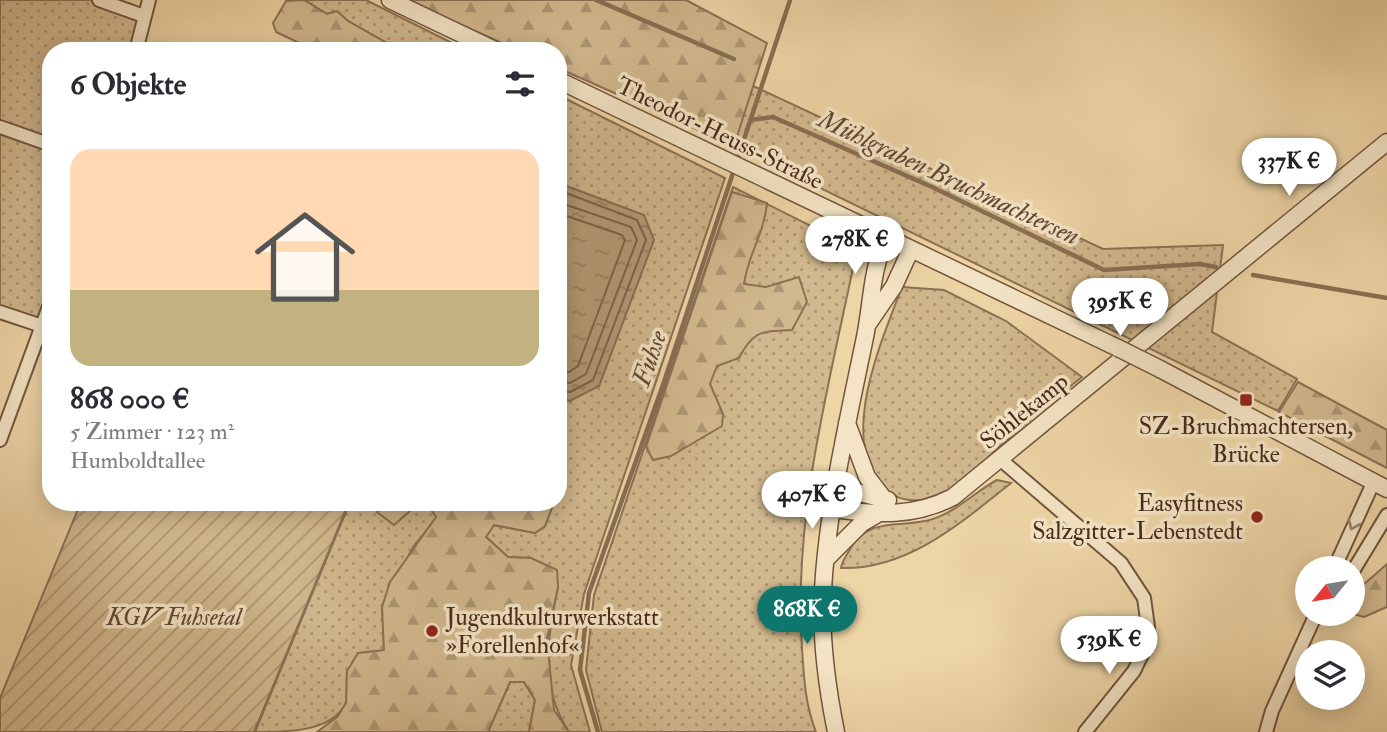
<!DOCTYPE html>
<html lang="de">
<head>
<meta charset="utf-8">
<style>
  :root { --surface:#fff; --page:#f7f7f7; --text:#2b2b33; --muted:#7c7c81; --line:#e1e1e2; --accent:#0f766e }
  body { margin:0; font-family:"IM FELL Double Pica",serif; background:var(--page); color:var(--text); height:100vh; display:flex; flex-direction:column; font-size:26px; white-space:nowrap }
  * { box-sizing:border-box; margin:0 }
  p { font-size:23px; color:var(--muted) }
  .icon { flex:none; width:38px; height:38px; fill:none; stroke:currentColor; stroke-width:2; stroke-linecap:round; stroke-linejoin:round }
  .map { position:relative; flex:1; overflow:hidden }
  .sheet { position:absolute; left:42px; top:42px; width:525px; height:469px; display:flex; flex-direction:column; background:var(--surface); border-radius:28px; box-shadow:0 4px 18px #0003 }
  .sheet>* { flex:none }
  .needle { width:46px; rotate:240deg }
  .controls { position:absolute; left:1295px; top:556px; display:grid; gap:14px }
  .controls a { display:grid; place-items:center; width:70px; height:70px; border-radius:50%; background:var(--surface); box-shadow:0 4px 18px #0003; font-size:35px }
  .price { position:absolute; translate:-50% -60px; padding:0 16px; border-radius:24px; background:#fff; color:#222; font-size:23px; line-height:46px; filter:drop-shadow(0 2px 4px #0008) }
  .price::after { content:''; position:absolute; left:50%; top:42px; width:21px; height:16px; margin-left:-10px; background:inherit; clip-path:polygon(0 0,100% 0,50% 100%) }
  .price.selected { background:var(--accent); color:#fff }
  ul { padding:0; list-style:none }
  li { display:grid; align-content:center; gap:14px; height:371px; padding:0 28px }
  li+li { border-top:2px solid var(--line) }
  li span { display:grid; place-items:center; height:217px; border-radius:21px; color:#555 }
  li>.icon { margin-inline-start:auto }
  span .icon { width:126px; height:126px; fill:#fffc; stroke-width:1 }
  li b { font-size:30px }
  h2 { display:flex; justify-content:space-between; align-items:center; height:84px; padding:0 28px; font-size:30px }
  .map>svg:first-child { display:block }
</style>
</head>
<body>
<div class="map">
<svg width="1387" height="732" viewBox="0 0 1387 732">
  <defs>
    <pattern id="grass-dots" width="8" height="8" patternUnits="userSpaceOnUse" patternTransform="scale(1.75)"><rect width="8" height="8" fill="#d2b88e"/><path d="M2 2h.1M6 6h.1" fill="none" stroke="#ac9673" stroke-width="1.8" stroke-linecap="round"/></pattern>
    <pattern id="forest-firs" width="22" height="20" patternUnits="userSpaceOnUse" patternTransform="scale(1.75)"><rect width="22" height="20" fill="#d2b88e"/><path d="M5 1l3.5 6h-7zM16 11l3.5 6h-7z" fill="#ac9673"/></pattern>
    <pattern id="garden-furrows" width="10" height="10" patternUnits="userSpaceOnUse" patternTransform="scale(1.75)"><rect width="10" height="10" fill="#d2b88e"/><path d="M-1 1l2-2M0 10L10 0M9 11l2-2" fill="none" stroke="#ac9673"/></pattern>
    <pattern id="water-ripples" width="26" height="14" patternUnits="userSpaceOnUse" patternTransform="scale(1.75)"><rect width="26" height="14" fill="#b59b77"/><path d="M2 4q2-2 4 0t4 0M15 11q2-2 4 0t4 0" fill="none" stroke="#957f61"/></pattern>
  </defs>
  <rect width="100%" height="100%" fill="#eed5a6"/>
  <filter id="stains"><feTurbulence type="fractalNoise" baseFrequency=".00286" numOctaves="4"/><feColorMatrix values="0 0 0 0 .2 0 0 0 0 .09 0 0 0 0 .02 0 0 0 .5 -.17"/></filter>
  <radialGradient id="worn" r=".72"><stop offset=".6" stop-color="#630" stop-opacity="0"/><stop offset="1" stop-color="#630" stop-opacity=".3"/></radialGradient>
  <path fill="url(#grass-dots)" stroke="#8c7154" stroke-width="2" d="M0 0H99L144 16 136 51H51V301L42 326 0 312Z
    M304 0H366L468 51H401L348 21 337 11 327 14Z
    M751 85 1103 249 1223 245 1212 332 1297 379 1278 411 734 146Z
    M558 95 725 178 584 594 571 665 590 732H569C539 687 547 637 558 587L531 558 508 557 486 537 494 525 535 533 545 526 554 502H558L564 464 558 463V396L570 401 564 185 558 188Z
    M733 187 839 240 853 268C827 393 793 520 802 648 804 678 805 704 816 732H602L586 670 594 595Z
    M902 287 944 290 1006 321 1082 377C1054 399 1027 422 1000 446 982 463 962 486 938 496 922 502 901 503 888 491 834 446 882 340 902 287Z
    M997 480 1011 483C962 522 908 570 841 568 842 561 847 555 850 549 870 515 902 529 933 519 957 511 975 492 997 480Z
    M350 502H391L378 512 394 525 420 502H426L437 517 413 547 382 607 384 650 347 671C346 681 349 695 345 705 330 732 287 732 255 732Z
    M510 682H524L535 700 529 732H488Z"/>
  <path fill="url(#forest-firs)" stroke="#8c7154" stroke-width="2" d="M304 0 327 14 337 11 348 21 401 51H316L276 32 273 23 286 1Z
    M406 0H686L767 43 734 146 558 68V51H520Z
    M732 192 767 203C764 235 748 254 744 284L766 287 799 277 807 302 792 330C762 332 754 329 739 358L717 366 710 384 723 414 722 426 671 456 653 460 646 447Z
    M1298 382 1387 430V468L1279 412Z
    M391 502H420L394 525 377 512Z
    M426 502H554L545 526 535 533 494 525 486 537 508 557 531 558 557 570 558 587 547 639 554 710 569 732H529L535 700 524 682H510L488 732H317L337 717 346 703 347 671 358 653 384 650 382 607 390 582 436 517Z
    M1387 564V607L1364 617 1353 614 1354 593Z"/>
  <path fill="url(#garden-furrows)" stroke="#8c7154" stroke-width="2" d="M81 502H349L254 732H0V698Z"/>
  <path fill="url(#water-ripples)" stroke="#896e52" stroke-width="2" d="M564 185 644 215 654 240 599 386 570 401 558 396V188Z"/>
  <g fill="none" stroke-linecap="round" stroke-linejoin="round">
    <path stroke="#7e6249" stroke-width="2" d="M558 193H566L637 220 646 240 593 380 570 392 558 390
      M558 202 631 227 637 240 586 374 570 383 558 381
      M558 213 622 235 625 240 578 366 569 372 558 371"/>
    <path stroke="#896e52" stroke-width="4.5" d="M596 0 734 59
      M750 120 773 117 932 187 1104 270 1200 264 1216 267
      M1253 275 1387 298
      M598 732 580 670 589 593 664 382 790 0"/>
    <defs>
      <path id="minor" d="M99 0 144 16
        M136 51 149 0
        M0 127 51 145
        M0 312 42 326
        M0 440 51 301
        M1000 459 1121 563 1144 598 1148 627 1145 648 1134 671 1085 732
        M1334 569 1374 481
        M1353 571 1387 515
        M1266 732 1272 711 1316 614"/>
      <path id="tertiary" d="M390 0 497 51
        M558 80 1118 348
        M868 324 894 286 910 251
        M1160 369 1387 489
        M847 423 867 477 884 499
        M836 487 888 500
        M834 509C876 515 915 517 953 497L1387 142
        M827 558 862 523 876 515
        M836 732C827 687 820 635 823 589 828 505 848 420 865 337 872 303 871 270 886 239"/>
    </defs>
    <use href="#minor" stroke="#71553e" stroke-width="16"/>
    <use href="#tertiary" stroke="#71553e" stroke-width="19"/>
    <use href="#minor" stroke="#f4e4c5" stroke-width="12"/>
    <use href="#tertiary" stroke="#f4e4c5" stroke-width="16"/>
    <defs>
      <path id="tertiary-bridge" d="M1118 348 1160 369"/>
    </defs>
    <use href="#tertiary-bridge" stroke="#71553e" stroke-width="19" stroke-linecap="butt"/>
    <use href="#tertiary-bridge" stroke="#f4e4c5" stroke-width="16"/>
  </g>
  <defs><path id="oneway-chevron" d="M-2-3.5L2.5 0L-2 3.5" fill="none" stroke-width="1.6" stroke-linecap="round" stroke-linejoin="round" transform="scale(1.75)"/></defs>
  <use stroke="#9e8770" href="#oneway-chevron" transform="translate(1353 525) rotate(114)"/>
  <g fill="#8f2418" stroke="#f4e4c5" stroke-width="2.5">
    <rect x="1239" y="393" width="14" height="14" rx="3.5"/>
    <circle cx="1257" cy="517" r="7"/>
    <circle cx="432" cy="631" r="7"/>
  </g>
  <g text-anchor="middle" stroke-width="7" stroke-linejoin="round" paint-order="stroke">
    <g font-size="24" fill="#472a1b" stroke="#f4e4c5">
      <text transform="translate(720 133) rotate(26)" y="8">Theodor-Heuss-Straße</text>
      <text transform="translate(1024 411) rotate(-39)" y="8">Söhlekamp</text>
    </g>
    <g font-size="24" fill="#472a1b" stroke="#f4e4c5">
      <text x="1246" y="434">SZ-Bruchmachtersen,<tspan x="1246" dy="28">Brücke</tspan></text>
      <text x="1243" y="511" text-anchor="end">Easyfitness<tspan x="1243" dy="28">Salzgitter-Lebenstedt</tspan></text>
      <text x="446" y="625" text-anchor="start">Jugendkulturwerkstatt<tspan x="446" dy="28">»Forellenhof«</tspan></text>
    </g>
    <g font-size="24" font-style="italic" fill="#634632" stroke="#f4e4c5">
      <text x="174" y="625">KGV Fuhsetal</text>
    </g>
    <g font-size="26" font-style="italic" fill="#624632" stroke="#f4e4c5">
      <text transform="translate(949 177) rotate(25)" y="9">Mühlgraben Bruchmachtersen</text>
      <text transform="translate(649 358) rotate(-71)" y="9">Fuhse</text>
    </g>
  </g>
  <rect width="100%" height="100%" filter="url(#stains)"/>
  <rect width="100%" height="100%" fill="url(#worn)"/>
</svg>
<div class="controls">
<a><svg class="needle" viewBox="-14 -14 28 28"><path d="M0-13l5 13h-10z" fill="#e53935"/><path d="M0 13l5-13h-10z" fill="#7c7c81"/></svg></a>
<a><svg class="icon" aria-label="layers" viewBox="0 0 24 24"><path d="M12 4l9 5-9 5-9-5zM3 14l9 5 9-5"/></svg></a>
</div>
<b class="price" style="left:1289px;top:198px">337K €</b>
<b class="price" style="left:855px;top:276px">278K €</b>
<b class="price" style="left:1120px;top:338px">395K €</b>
<b class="price" style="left:812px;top:531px">407K €</b>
<b class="price selected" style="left:807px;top:646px">868K €</b>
<b class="price" style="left:1109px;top:676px">539K €</b>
<section class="sheet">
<h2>6 Objekte<svg class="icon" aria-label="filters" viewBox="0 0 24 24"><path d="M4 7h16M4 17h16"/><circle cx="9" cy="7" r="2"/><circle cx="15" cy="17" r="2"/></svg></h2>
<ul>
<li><span style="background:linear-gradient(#ffd9b3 65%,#c2b280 0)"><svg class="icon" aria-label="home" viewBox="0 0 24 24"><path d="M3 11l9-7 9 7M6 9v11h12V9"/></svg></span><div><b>868 000 €</b><p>5 Zimmer · 123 m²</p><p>Humboldtallee</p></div></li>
</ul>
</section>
</div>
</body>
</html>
